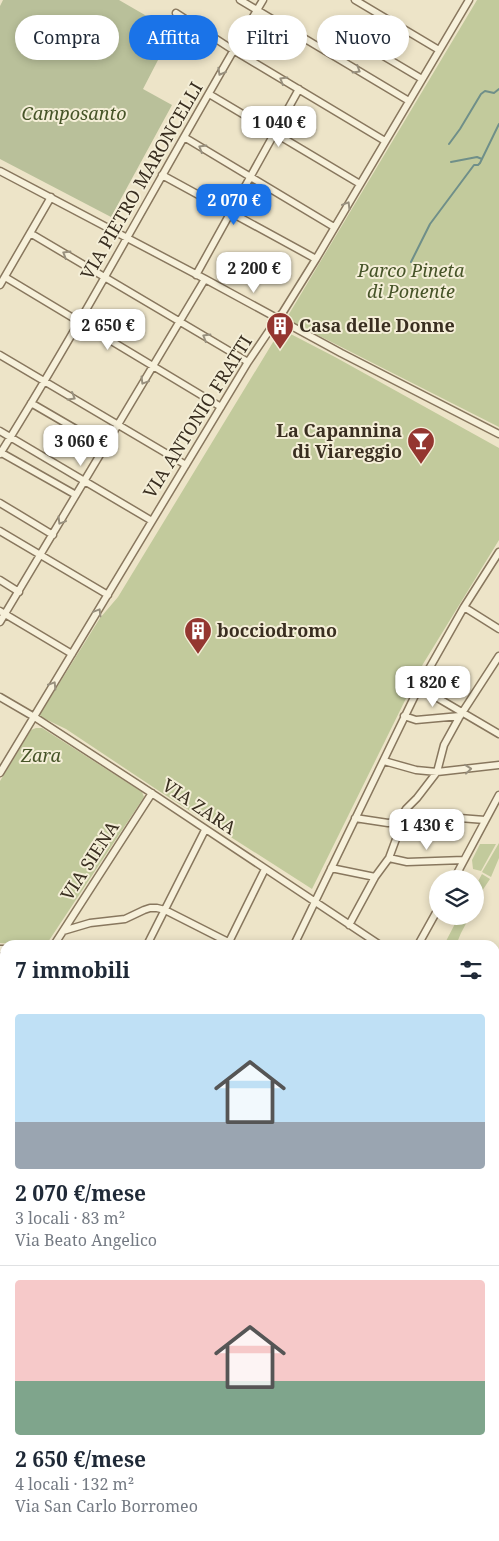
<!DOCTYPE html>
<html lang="it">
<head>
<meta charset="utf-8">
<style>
  :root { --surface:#fff; --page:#f2f2f3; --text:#1f2937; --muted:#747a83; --line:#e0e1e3; --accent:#1a73e8 }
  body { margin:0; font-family:"Noto Serif",serif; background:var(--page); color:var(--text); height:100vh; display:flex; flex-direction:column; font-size:19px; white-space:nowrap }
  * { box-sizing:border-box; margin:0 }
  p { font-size:16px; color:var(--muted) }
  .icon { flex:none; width:28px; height:28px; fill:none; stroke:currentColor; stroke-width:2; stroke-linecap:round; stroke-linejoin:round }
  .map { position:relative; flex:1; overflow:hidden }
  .panel { position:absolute; left:0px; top:940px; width:500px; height:601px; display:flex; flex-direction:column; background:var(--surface); border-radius:15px 15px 0 0; box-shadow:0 2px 8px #0003 }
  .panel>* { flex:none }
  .banner { position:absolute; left:15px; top:15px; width:470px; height:45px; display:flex; gap:10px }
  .buttons { position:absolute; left:429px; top:870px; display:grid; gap:10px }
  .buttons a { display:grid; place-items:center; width:55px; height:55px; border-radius:50%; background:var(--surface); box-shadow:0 2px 8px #0003; font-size:25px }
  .price { position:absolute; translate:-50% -42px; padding:0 11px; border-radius:10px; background:#fff; color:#222; font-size:16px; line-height:32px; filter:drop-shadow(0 1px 2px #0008) }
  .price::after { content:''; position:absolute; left:50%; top:30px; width:15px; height:11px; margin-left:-8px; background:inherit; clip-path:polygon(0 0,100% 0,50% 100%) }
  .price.current { background:var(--accent); color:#fff }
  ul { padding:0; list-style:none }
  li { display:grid; align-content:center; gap:10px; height:265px; padding:0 15px }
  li+li { border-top:1px solid var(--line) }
  li span { display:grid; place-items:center; height:155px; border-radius:5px; color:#555 }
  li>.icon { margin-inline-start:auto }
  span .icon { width:90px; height:90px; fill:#fffc; stroke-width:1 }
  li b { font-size:21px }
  h2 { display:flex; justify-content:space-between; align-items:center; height:60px; padding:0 15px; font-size:21px }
  .chip { padding:0 18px; border-radius:22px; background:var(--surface); box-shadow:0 2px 8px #0003; font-size:18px; line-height:45px }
  .chip.current { background:var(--accent); color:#fff }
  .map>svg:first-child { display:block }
</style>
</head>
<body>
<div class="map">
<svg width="499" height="1541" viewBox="0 0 499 1541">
  <rect width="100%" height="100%" fill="#ede4c8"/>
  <path fill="#c2ca9c" d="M477 0H499V427L286 319Z
    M281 329 335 357 499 448V540L423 664 312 889 159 791 66 729 39 716 100 618 118 597Z
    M36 728H42L142 792 144 797 46 945 0 943V781L31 730Z
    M499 843V858L491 877 482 872Z
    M480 844H496L481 871 473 869 472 860Z
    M482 874 490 879 480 894 475 907V887Z
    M459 916H470L461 933 456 945H444Z"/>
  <path fill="#e7daa7" d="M499 1111V1302L495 1310V1115H497Z
    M292 1536H396L394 1541H290Z"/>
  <path fill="#b9c09a" d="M3 0H119L157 22 163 23 166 27 173 31 143 89 172 105 111 217 0 159V6Z"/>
  <path fill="#a9c1bb" stroke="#6f8f89" d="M0 1179 5 1180V1202L0 1201Z
    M499 1302V1541H394L396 1536H495V1310Z"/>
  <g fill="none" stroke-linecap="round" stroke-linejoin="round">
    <path stroke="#6f8f89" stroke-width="2" d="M449 144 460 129 481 94 485 91 494 93 499 89
      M451 162 477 157 482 159
      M411 262 430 224 474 165H478L480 163 499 124"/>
    <defs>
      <path id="minor" d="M240 0 409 101
        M355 0 439 50
        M176 13 233 50 385 141
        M348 35 422 79
        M209 94 360 184
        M184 137 334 227
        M0 171 205 279 341 353 499 434
        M162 175 316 259
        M30 233 248 362
        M196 275 299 89
        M5 277 221 407
        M0 285 51 197
        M0 355 186 465
        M31 403 105 446
        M0 431 152 521
        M0 452 76 495
        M0 454C93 305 174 150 263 0
        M0 503 53 535
        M0 531 108 595
        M0 580 19 592
        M464 607 499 629
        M0 611 72 654
        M0 622 205 279
        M419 687 499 734
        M0 697 36 718 156 796 380 945
        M404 716 416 720 460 716
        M384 761 416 770 437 772 499 765
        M0 773 248 362 273 325 283 312 316 259 469 0
        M355 818 388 823 409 820 421 815 485 820
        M389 858 407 862 464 860
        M331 868 375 877
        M454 879 499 795
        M349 925 375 877 389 858 399 831 403 814 406 809 417 798 437 772 444 745 460 716 499 656
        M63 931 90 923 125 919 144 910 150 908H157L165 910 234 945
        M229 942 265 869
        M54 945 152 793
        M147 945 205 830
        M294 945 421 683 464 607 499 552
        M418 945 438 909
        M0 949H5
        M0 1034 5 1033
        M0 1092H5
        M0 1167 5 1169
        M0 1207 5 1208
        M0 1286 5 1288
        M0 1303 5 1293
        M0 1335 5 1338
        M0 1389 5 1378
        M0 1408 5 1411
        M0 1474 5 1477
        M0 1491 5 1481
        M0 1522 5 1524
        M31 1536 41 1541
        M168 1536 178 1541
        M133 1541 135 1536
        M212 1541 214 1536"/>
    </defs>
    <use href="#minor" stroke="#88775e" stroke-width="9"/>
    <use href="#minor" stroke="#f7f1db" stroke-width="6"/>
  </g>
  <defs><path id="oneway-chevron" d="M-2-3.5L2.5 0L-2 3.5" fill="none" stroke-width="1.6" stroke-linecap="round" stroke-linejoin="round" transform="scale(1.25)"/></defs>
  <g stroke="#98907e">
    <use href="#oneway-chevron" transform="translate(357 70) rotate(31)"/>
    <use href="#oneway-chevron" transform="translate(221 72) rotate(119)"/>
    <use href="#oneway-chevron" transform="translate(283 80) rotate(-150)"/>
    <use href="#oneway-chevron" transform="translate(202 148) rotate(-149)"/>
    <use href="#oneway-chevron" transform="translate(347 205) rotate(-59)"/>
    <use href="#oneway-chevron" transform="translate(66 254) rotate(-149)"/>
    <use href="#oneway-chevron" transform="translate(206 337) rotate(-149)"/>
    <use href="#oneway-chevron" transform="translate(144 381) rotate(121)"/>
    <use href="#oneway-chevron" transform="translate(72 397) rotate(30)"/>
    <use href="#oneway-chevron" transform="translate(61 521) rotate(121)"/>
    <use href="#oneway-chevron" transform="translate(98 612) rotate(-59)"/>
    <use href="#oneway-chevron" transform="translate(53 685) rotate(-58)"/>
    <use href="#oneway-chevron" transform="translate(468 769) rotate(-6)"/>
  </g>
  <defs>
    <symbol id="building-pin" viewBox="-11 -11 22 30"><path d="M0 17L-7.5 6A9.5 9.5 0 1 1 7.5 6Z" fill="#943630" stroke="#f4eed7"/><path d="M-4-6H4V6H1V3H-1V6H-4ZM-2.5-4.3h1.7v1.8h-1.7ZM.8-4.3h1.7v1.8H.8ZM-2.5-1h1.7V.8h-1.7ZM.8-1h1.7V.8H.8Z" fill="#fff"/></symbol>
    <symbol id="bar-pin" viewBox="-11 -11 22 30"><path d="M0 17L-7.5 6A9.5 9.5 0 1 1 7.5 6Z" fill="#943630" stroke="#f4eed7"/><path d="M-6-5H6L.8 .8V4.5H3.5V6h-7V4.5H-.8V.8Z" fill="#fff"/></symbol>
  </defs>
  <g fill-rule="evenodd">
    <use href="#building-pin" x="264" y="310" width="32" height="43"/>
    <use href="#bar-pin" x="405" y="425" width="32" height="43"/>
    <use href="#building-pin" x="182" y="615" width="32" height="43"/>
  </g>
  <g text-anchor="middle" stroke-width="4" stroke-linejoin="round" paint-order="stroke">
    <g font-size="18" font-style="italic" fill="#465428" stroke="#f4eed7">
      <text x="74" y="120">Camposanto</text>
      <text x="411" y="277">Parco Pineta<tspan x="411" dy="21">di Ponente</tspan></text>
      <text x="41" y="762">Zara</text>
    </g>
    <g font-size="18" fill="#392e20" stroke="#f4eed7">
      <text transform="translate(142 181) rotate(-60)" y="6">VIA PIETRO MARONCELLI</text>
      <text transform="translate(198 417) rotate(-58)" y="6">VIA ANTONIO FRATTI</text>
      <text transform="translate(199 807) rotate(34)" y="6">VIA ZARA</text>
      <text transform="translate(90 861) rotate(-57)" y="6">VIA SIENA</text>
    </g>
    <g font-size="18" font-weight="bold" fill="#392e20" stroke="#f4eed7" text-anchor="start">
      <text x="299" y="332">Casa delle Donne</text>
      <text x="402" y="437" text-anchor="end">La Capannina<tspan x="402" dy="21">di Viareggio</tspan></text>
      <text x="217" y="637">bocciodromo</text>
    </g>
  </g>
</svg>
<div class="buttons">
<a><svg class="icon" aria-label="layers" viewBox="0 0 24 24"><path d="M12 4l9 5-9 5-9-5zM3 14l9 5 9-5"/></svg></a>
</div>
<b class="price" style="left:279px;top:148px">1 040 €</b>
<b class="price current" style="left:234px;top:226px">2 070 €</b>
<b class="price" style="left:254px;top:294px">2 200 €</b>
<b class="price" style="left:108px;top:351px">2 650 €</b>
<b class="price" style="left:81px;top:467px">3 060 €</b>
<b class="price" style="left:433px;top:708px">1 820 €</b>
<b class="price" style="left:427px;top:851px">1 430 €</b>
<div class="banner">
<a class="chip">Compra</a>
<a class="chip current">Affitta</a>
<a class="chip">Filtri</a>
<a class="chip">Nuovo</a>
</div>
<section class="panel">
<h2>7 immobili<svg class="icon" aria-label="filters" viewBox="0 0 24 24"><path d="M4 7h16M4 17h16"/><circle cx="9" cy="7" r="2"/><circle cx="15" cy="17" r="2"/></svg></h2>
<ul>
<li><span style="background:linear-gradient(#bfe0f5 70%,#9aa5b1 0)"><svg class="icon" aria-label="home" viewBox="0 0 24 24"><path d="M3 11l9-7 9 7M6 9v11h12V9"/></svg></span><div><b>2 070 €/mese</b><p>3 locali · 83 m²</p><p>Via Beato Angelico</p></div></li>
<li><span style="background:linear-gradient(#f6c9c9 65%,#7fa58c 0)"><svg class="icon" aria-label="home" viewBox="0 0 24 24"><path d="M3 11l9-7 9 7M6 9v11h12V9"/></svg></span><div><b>2 650 €/mese</b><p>4 locali · 132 m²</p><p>Via San Carlo Borromeo</p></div></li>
</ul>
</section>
</div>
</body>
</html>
